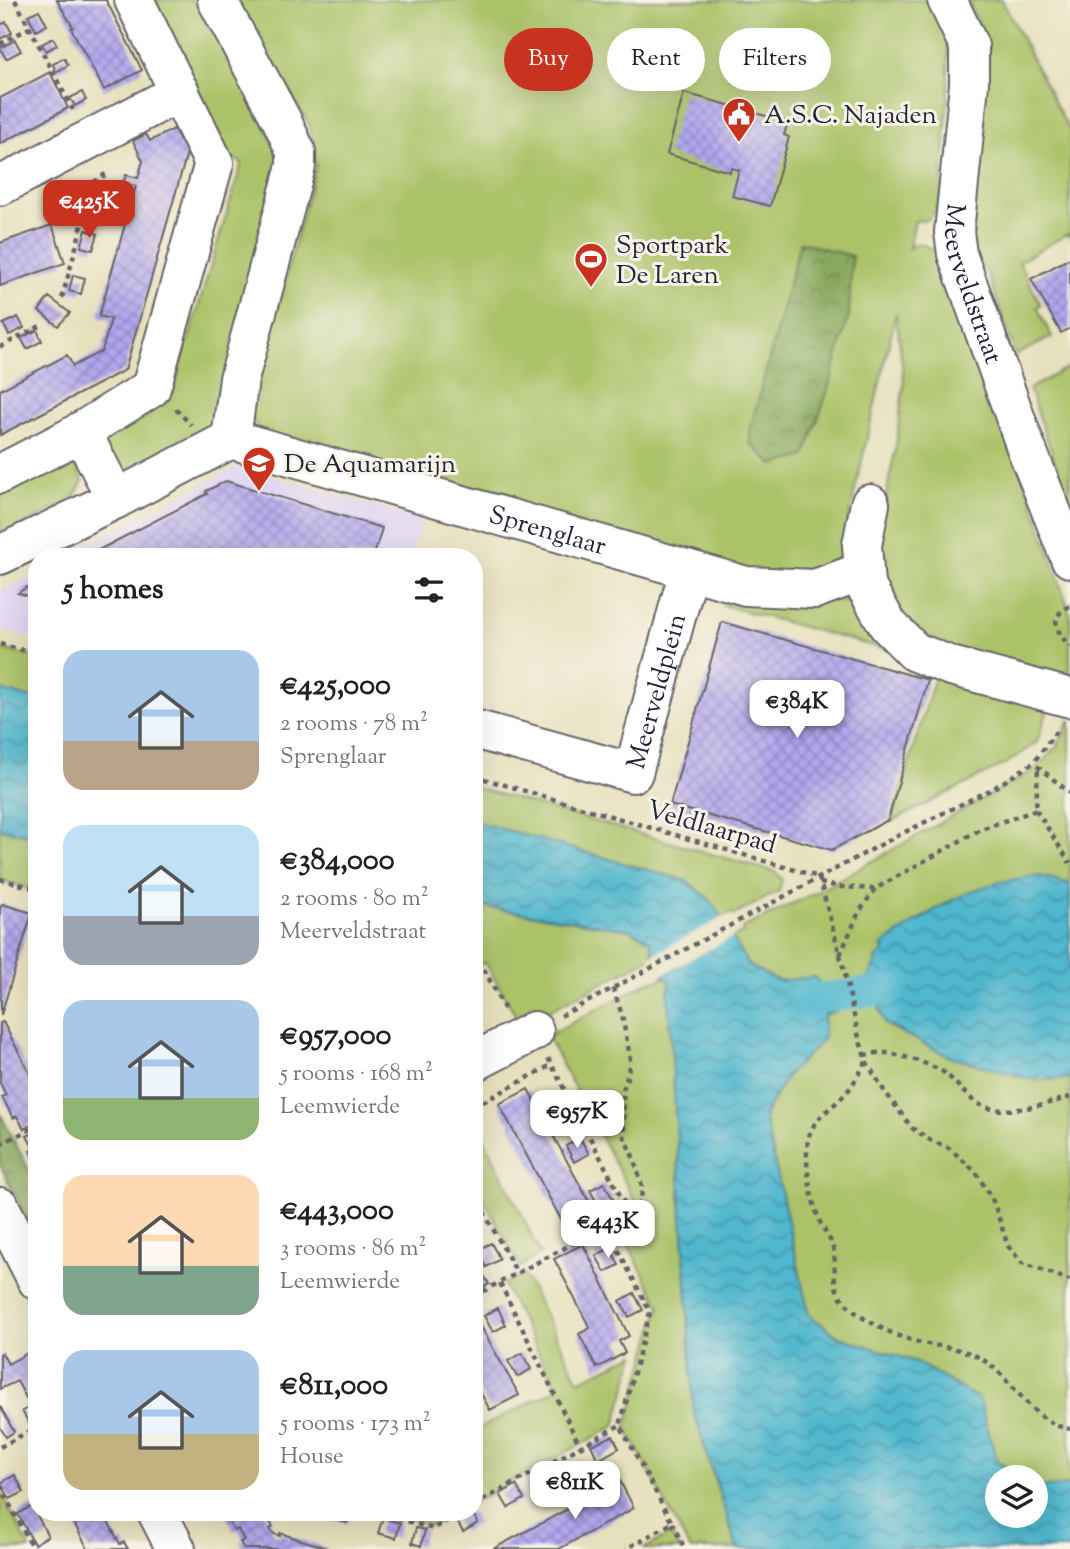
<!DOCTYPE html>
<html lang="en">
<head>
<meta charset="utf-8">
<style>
  :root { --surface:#fff; --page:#f2f2f2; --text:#202124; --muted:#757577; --accent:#c8321e }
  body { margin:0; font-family:"Sorts Mill Goudy",serif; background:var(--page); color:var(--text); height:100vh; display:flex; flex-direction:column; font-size:26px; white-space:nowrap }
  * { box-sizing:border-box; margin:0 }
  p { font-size:23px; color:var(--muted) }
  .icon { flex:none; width:38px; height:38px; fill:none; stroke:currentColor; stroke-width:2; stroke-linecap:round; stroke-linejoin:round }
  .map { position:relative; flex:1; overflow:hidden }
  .panel { position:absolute; left:28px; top:548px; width:455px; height:973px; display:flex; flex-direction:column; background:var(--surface); border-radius:28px; box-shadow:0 7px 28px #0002 }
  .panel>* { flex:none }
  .guide { position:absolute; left:504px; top:28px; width:460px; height:63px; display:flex; gap:14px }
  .buttons { position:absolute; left:985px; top:1465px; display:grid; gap:14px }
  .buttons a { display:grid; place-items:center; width:63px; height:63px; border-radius:50%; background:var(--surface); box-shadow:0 7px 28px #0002; font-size:35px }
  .price { position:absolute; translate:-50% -60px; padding:0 16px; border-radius:14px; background:#fff; color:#222; font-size:23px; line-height:46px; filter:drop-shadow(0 2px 4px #0008) }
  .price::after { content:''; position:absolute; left:50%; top:42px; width:21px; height:16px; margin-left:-10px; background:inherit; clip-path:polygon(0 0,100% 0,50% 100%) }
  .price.selected { background:var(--accent); color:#fff }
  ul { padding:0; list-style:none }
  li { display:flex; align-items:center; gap:21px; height:175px; padding:0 35px }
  li span { display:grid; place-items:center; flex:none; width:196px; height:140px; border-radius:21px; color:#555 }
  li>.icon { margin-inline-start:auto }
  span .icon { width:84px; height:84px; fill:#fffc; stroke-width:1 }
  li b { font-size:30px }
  h2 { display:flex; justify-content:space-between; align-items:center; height:84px; padding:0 35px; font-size:30px }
  .chip { padding:0 24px; border-radius:32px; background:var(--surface); box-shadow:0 7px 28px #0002; font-size:24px; line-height:63px }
  .chip.selected { background:var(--accent); color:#fff }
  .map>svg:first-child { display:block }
</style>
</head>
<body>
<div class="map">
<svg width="1070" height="1549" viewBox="0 0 1070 1549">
  <defs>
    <pattern id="forest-crowns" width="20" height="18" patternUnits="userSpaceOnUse" patternTransform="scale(1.75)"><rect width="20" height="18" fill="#88a85c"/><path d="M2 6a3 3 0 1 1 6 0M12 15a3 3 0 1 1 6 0" fill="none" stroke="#6f884d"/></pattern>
    <pattern id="water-waves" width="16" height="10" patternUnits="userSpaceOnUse" patternTransform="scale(1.75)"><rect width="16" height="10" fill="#50b7ce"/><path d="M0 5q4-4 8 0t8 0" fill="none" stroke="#4294a8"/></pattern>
    <pattern id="building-cross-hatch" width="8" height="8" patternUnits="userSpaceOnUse" patternTransform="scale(1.75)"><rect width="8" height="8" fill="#b2a7ee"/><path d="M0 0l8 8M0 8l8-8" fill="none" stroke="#9088c2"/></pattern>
  </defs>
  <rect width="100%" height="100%" fill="#f7f3e8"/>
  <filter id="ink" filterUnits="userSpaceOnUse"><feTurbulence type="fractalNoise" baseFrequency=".0143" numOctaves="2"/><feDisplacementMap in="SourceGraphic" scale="14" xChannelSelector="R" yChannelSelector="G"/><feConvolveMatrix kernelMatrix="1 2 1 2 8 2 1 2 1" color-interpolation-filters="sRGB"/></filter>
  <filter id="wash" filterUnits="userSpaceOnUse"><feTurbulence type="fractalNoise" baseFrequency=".00686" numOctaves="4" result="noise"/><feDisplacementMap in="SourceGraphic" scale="28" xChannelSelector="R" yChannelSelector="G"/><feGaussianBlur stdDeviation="1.57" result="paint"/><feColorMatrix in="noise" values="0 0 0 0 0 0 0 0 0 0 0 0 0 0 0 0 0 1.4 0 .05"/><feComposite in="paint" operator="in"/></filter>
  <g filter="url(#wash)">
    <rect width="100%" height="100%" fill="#e7e0bc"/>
    <path fill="#e0d4f4" d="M238 466 422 520 411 556H67Z
      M37 573V639L0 629V592Z"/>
    <path fill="#abc267" stroke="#667251" stroke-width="2" d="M155 0H204L285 167 215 430 131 472 108 462 102 426 172 393 242 163 230 157Z
      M235 0H934L948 42V100L940 207 927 220 915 221 909 248 919 243 940 253 994 388 1070 613V683L1005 669 930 639 907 623 885 596 876 546 896 446 904 382 896 313 840 555C815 581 772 572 739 571L265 437 248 413 316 166 309 124Z
      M975 0H1002L1070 132V237L1067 234 1019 262 1041 305 1037 307 1052 337 1016 355 988 274 975 258 969 203 989 47 969 3Z
      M1070 366V504L1029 389Z
      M71 455 83 481 73 499 0 538V494Z
      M724 594 833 599 854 604 884 649 722 605Z
      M0 648 37 658V699L0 690Z
      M935 677 1050 703 1037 742 1007 763 891 822Z
      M1070 719V884L1041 876 882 946 886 949 874 965 868 981 853 986 870 1003 878 1004 881 1014 950 1057 987 1067 1070 1078V1485L1038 1489 1036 1477H1021L997 1461 979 1399 916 1362 839 1337 809 1315 764 1115 786 1077 824 1038V1015L847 1007 843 988 824 991 815 977 778 981 748 965 732 937 743 933 742 928 817 892 1034 770 1057 747Z
      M474 787 775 872 782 879 779 891 734 915 731 912 722 917 708 898 686 881 474 821Z
      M0 828 37 835V891L0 880Z
      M474 905 631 930 651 941 653 957 531 1020 517 1018 485 962 474 967Z
      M664 977 670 981 668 994 694 1413 737 1549H690L626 1428 660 1306 620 1229 643 1216 547 1036 652 980 657 981Z
      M475 1121 541 1254 520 1267 474 1181Z
      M524 1274 579 1381 635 1354 615 1426 474 1502V1431L557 1389 503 1284Z
      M0 1490 30 1549H0Z
      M389 1512H457L431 1526Z
      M671 1534 680 1549H643Z"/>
    <path fill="url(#forest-crowns)" stroke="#55654c" stroke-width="2" d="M800 242 852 256 849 315 827 393 805 456 773 465 750 443V431Z
      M0 1113 37 1186V1240L0 1165Z"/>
    <path fill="url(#water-waves)" stroke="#396c84" stroke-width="2" d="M0 690 37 699V837L0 829Z
      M474 821 687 881 708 898 722 917 748 965 778 981 815 977 824 991 843 988 847 1007 824 1015V1038L786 1077 764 1115 809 1315 839 1337 916 1362 979 1399 997 1461 1021 1477H998V1516H1036V1488L1070 1485V1549H737L694 1413 668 994 670 981C657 973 651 955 651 941L631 930 474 905Z
      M1041 876 1070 884V1078L1044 1080 1026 1078 950 1057 885 1024 878 1004 870 1003 856 1006 852 986 868 981 878 956 885 949 881 946C933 909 976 879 1041 876Z"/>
    <path fill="#e7e0bc" d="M725 916 735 936 659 976 649 957Z"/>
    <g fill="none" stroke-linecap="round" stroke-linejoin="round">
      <path stroke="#50b7ce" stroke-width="30" d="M804 1000 894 989"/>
    </g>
    <g id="blocks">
      <path fill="url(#building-cross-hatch)" d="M57 0H106L142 70 104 90 71 28 73 27Z
        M39 10 47 25 36 31 28 15Z
        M6 22 12 33 0 39V25Z
        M551 36 569 42 566 52 547 46Z
        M53 38 57 45 46 51 42 44Z
        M15 40 21 51 6 59 0 48Z
        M64 58 68 65 56 72 53 64Z
        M50 72 68 108 0 144V98Z
        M82 92 86 100 75 106 70 98Z
        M684 93 747 110 746 115 754 117 755 113 788 122 784 135 789 137 770 206 732 196 739 170 731 168 730 172 667 154Z
        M174 129 187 153 125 370 0 435V390L67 355 73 366 102 351 111 319 99 316 136 186 123 183 126 175 138 178 143 161 133 141 146 134 150 141Z
        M98 186 110 190 106 206 94 203Z
        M52 225 65 263 0 286V243Z
        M86 230 98 234 93 250 81 247Z
        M1070 258V328L1061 333 1031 279Z
        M73 275 85 278 81 294 69 291Z
        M49 297 70 313 58 326 39 311Z
        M18 317 24 328 9 335 3 324Z
        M37 330 42 341 27 349 21 338Z
        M226 481 382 528 374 556H87L207 494 206 491Z
        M37 583V598L18 593 26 588Z
        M722 622 928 680 888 820 832 850 670 805Z
        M2 904 32 913 1 1015 0 909Z
        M3 1022 37 1087V1121L24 1129 17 1116 13 1118 2 1097 6 1095 0 1083V1023Z
        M528 1089 601 1224 572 1240 499 1104Z
        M556 1093 564 1109 551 1117 542 1101Z
        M37 1131V1162L30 1151 34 1149 27 1136Z
        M580 1138 589 1154 574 1162 566 1146Z
        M604 1183 613 1199 599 1207 590 1190Z
        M491 1243 500 1259 486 1267 477 1250Z
        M583 1244 629 1336 619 1341 625 1353 597 1368 579 1334 590 1328 554 1259Z
        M610 1248 619 1265 605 1272 596 1256Z
        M474 1260 489 1284 474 1292Z
        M634 1293 643 1310 629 1317 620 1301Z
        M498 1308 506 1325 493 1332 484 1316Z
        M474 1314 519 1395 490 1410 474 1381Z
        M33 1350 37 1358V1421L30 1425 22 1411 31 1407 17 1381 0 1389V1354L2 1353 8 1364Z
        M522 1353 531 1369 517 1377 508 1361Z
        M0 1406 14 1432 6 1437 0 1427Z
        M613 1436 619 1448 598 1460 591 1445Z
        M561 1461 568 1475 552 1484 545 1470Z
        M15 1475 24 1492 10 1499 1 1483Z
        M620 1481 634 1508 559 1549H493Z
        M516 1485 524 1499 508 1508 500 1494Z
        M32 1506 48 1536 34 1544 18 1514Z
        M68 1512H103L120 1544 124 1542 128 1549H88Z
        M224 1512H264L273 1527 270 1529 274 1534 280 1536V1533L330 1549H244L240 1542 244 1540 238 1529 234 1531Z
        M332 1512H351L347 1523 330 1518Z
        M466 1512H472L478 1523 463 1532 455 1518Z
        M383 1518 400 1523 396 1538 378 1533Z
        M416 1528 425 1530 421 1546 412 1543Z"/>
    </g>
  </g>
  <g filter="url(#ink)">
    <use href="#blocks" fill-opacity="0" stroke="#676468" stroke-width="2"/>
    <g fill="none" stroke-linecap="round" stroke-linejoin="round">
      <defs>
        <g id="minor">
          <path d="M217 0 282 121 296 152V166L239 379 231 439"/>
          <path id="s1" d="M947 0 969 46V84L954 232 957 254 1025 445 1070 558"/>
          <path d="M0 186 180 92"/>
          <path d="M81 431 116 499"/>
          <path d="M0 474 72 437 151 388 214 163 134 0"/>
          <path d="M870 504 862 545 865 585 888 625 915 652 951 666 1070 698"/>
          <path id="s2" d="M0 555 116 499 231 439 746 586 815 589 864 571"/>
          <path id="s3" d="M474 729 633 773 689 570"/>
          <path d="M474 1062 534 1031"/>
          <path d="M0 1207 37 1280"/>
          <path d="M157 1512 176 1549"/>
        </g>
      </defs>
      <use href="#minor" stroke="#676468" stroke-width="42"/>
      <path stroke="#676468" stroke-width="4.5" stroke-dasharray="5 5" stroke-linecap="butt" d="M15 0 73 110
        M0 44 29 28
        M62 298 94 182 104 176 101 169
        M0 347 44 324
        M176 409 191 425
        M1070 606C1047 617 1057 632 1070 647
        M0 644 37 654
        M1037 766 1070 793
        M474 776 819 877 844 970 859 1038 866 1061 883 1089 912 1128 930 1140 949 1148 976 1172 994 1203 1008 1246 1022 1263 1070 1280
        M1036 810 1070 863
        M0 879 37 889
        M820 883 841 887 875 889 981 829 1036 810 1038 767
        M840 955 859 912 875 889
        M484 969 505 1010
        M613 988 622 1015 630 1057 628 1074 623 1090 624 1137 634 1159 642 1186 641 1202 630 1214
        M561 1016 897 836 994 788 1033 763 1058 729
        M864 1055C871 1054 879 1052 886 1053 899 1054 938 1066 947 1075 960 1086 972 1105 989 1108 1013 1114 1047 1104 1070 1097
        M548 1058 630 1214 606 1226 650 1312 620 1425 672 1523 626 1549
        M866 1062C860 1072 854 1084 846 1093 834 1107 817 1115 810 1133 802 1154 811 1201 820 1222 823 1230 830 1237 832 1245 838 1261 831 1277 838 1292 845 1306 860 1317 874 1324 888 1332 902 1338 918 1342 939 1347 960 1347 980 1358 1013 1376 1030 1423 1070 1429
        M474 1107 551 1065
        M0 1144 37 1126
        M474 1194 517 1273
        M500 1283 580 1446
        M474 1296 606 1226
        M0 1447 37 1427
        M0 1486 33 1549
        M474 1505 620 1425
        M379 1512 433 1529 462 1512
        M672 1523 685 1549"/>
      <use href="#minor" stroke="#fff" stroke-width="38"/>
    </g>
  </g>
  <defs>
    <symbol id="civic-pin" viewBox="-11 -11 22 30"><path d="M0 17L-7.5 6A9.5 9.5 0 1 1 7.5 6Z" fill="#c8321e" stroke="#f7f3e8"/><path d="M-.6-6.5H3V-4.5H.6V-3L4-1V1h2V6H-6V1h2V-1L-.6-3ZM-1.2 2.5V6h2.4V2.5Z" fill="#fff"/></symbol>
    <symbol id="stadium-pin" viewBox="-11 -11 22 30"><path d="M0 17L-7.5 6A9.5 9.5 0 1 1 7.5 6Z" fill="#c8321e" stroke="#f7f3e8"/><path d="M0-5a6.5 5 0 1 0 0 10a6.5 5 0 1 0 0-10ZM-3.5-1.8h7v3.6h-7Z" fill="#fff"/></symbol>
    <symbol id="school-pin" viewBox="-11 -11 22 30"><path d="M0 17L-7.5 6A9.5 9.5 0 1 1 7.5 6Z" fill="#c8321e" stroke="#f7f3e8"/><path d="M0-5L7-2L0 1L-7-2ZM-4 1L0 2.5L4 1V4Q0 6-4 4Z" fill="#fff"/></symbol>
  </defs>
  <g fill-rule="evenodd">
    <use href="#civic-pin" x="720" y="95" width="38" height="52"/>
    <use href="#stadium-pin" x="572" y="240" width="38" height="52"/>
    <use href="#school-pin" x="240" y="444" width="38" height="52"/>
  </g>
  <g text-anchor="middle" stroke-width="6" stroke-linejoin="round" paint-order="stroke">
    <g font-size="26" fill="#22223b" stroke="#f7f3e8" text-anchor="start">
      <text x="764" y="123">A.S.C. Najaden</text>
      <text x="616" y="253">Sportpark<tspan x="616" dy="30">De Laren</tspan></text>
      <text x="284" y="472">De Aquamarijn</text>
    </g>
    <g font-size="26" fill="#22223b" stroke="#f7f3e8">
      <text dy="9" stroke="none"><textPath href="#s1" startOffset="292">Meerveldstraat</textPath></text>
      <text dy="9" stroke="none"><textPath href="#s2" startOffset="588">Sprenglaar</textPath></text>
      <text dy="9" stroke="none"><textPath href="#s3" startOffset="250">Meerveldplein</textPath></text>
      <text transform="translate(712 826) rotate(16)" y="9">Veldlaarpad</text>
    </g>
  </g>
</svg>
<div class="buttons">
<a><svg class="icon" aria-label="layers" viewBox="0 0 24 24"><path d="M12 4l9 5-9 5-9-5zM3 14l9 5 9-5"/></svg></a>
</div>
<b class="price selected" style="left:89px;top:240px">€425K</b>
<b class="price" style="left:797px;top:740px">€384K</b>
<b class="price" style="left:577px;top:1150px">€957K</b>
<b class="price" style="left:608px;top:1260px">€443K</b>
<b class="price" style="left:575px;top:1521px">€811K</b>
<div class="guide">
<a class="chip selected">Buy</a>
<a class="chip">Rent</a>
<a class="chip">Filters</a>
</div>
<section class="panel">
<h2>5 homes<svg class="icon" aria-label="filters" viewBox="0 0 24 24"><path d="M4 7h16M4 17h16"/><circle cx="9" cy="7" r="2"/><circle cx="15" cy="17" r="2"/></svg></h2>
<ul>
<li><span style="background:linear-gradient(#a9c7e8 65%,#b9a48a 0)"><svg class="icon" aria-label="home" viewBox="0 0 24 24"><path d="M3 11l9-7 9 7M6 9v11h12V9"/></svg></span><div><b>€425,000</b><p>2 rooms · 78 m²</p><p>Sprenglaar</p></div></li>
<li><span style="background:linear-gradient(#bfe0f5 65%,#9aa5b1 0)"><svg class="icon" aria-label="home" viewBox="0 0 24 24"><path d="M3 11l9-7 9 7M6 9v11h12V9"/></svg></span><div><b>€384,000</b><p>2 rooms · 80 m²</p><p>Meerveldstraat</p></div></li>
<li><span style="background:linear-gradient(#a9c7e8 70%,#8fb573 0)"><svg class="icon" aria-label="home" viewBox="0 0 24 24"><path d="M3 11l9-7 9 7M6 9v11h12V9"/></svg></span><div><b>€957,000</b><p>5 rooms · 168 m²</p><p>Leemwierde</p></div></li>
<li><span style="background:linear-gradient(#ffd9b3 65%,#7fa58c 0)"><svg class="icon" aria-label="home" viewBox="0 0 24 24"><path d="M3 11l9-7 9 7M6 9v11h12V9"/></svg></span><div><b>€443,000</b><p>3 rooms · 86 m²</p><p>Leemwierde</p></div></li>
<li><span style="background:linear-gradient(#a9c7e8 60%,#c2b280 0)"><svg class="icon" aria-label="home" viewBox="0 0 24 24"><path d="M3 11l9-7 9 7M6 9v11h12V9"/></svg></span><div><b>€811,000</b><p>5 rooms · 173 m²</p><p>House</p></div></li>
</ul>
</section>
</div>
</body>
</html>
